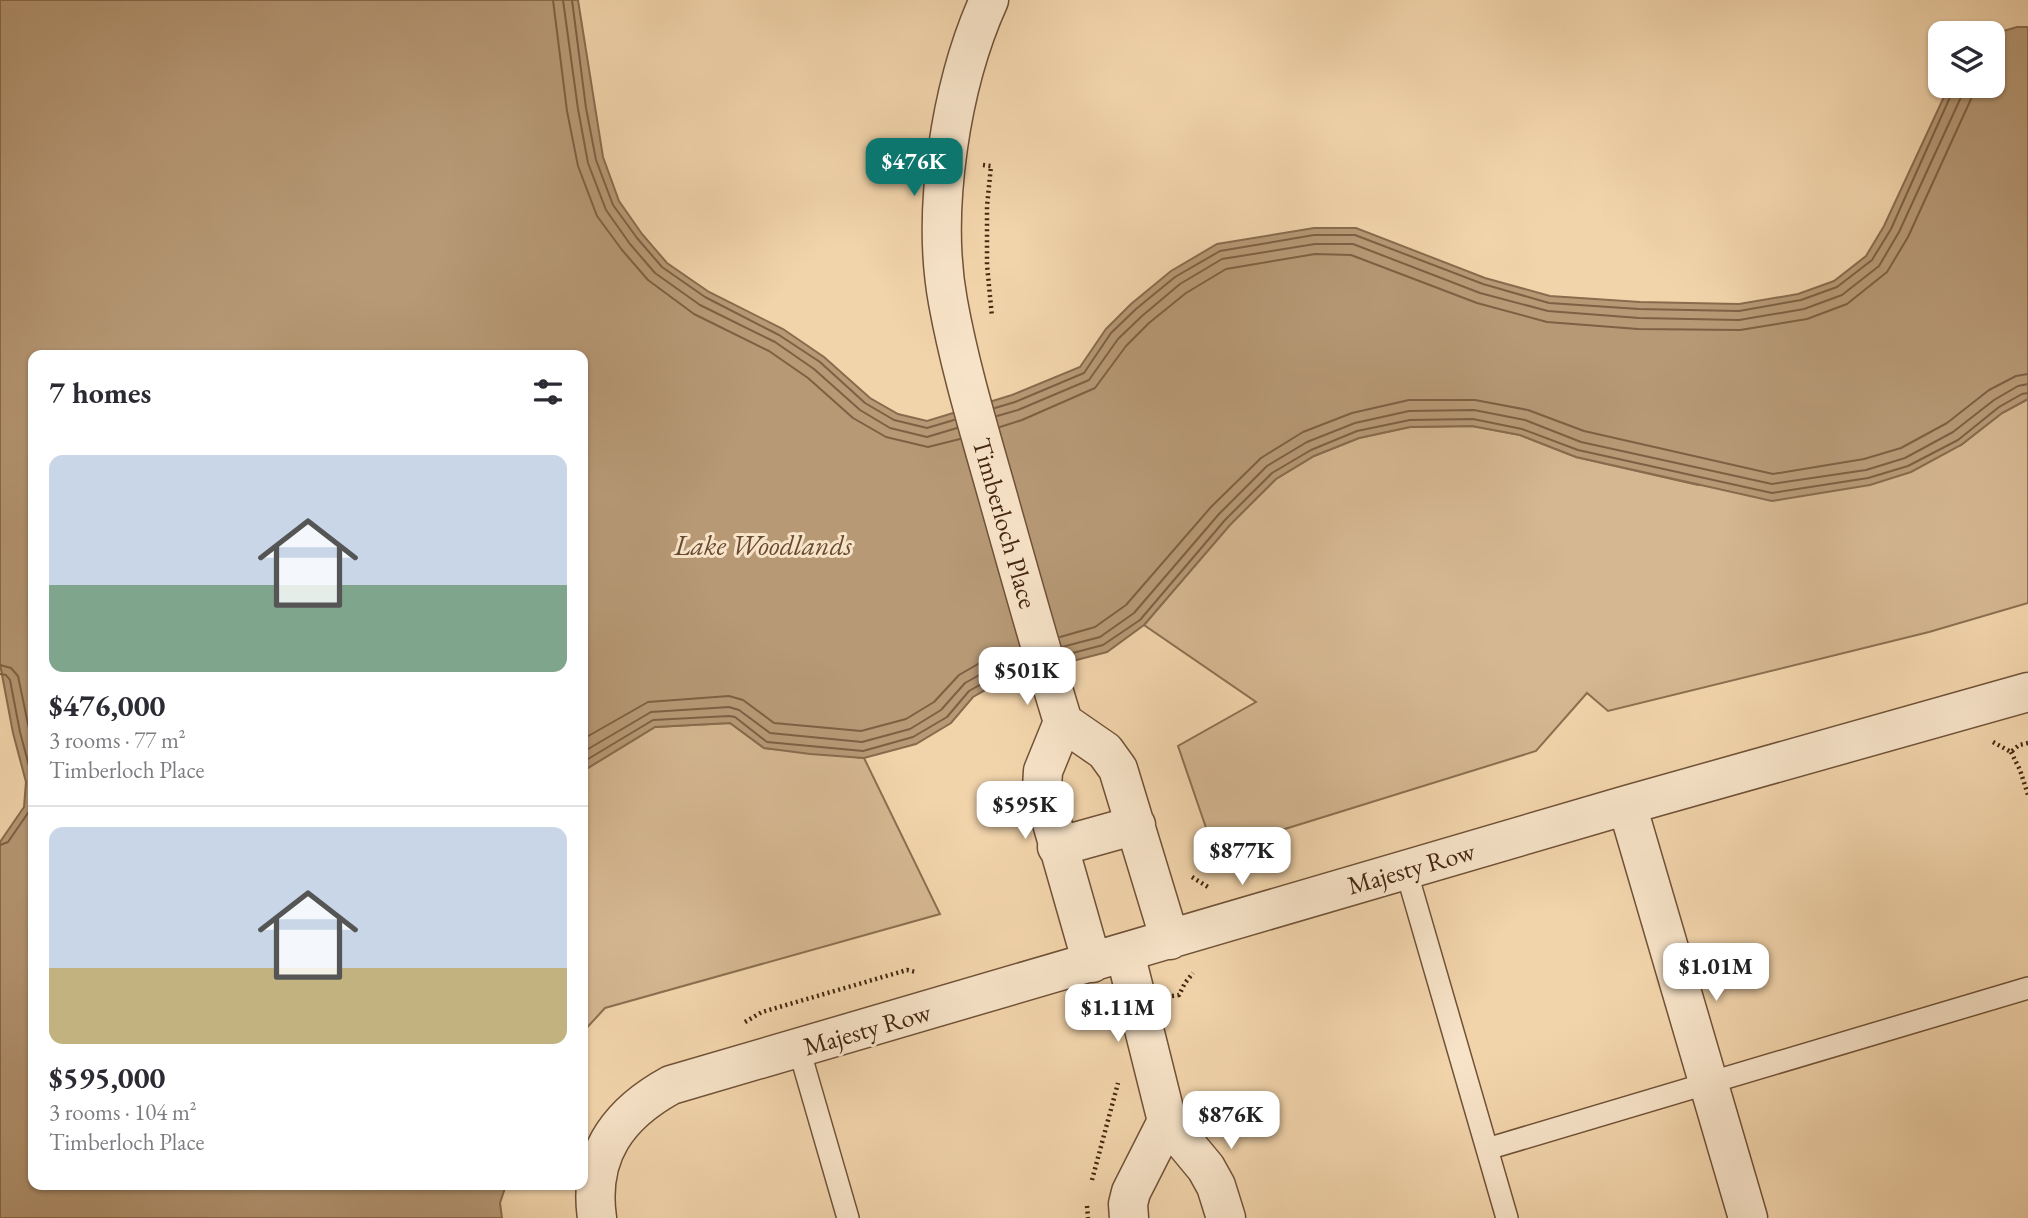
<!DOCTYPE html>
<html lang="en">
<head>
<meta charset="utf-8">
<style>
  :root { --surface:#fff; --page:#f2f2f3; --text:#2b2b33; --muted:#7c7c81; --line:#e1e1e2; --accent:#0f766e }
  body { margin:0; font-family:"EB Garamond",serif; background:var(--page); color:var(--text); height:100vh; display:flex; flex-direction:column; font-size:26px; white-space:nowrap }
  * { box-sizing:border-box; margin:0 }
  p { font-size:23px; color:var(--muted) }
  .icon { flex:none; width:38px; height:38px; fill:none; stroke:currentColor; stroke-width:2; stroke-linecap:round; stroke-linejoin:round }
  .map { position:relative; flex:1; overflow:hidden }
  .details { position:absolute; left:28px; top:350px; width:560px; height:840px; display:flex; flex-direction:column; background:var(--surface); border-radius:14px; box-shadow:0 2px 5px #0004 }
  .details>* { flex:none }
  .tools { position:absolute; left:1928px; top:21px; display:grid; gap:14px }
  .tools a { display:grid; place-items:center; width:77px; height:77px; border-radius:14px; background:var(--surface); box-shadow:0 2px 5px #0004; font-size:35px }
  .price { position:absolute; translate:-50% -60px; padding:0 16px; border-radius:14px; background:#fff; color:#222; font-size:23px; line-height:46px; filter:drop-shadow(0 2px 4px #0008) }
  .price::after { content:''; position:absolute; left:50%; top:42px; width:21px; height:16px; margin-left:-10px; background:inherit; clip-path:polygon(0 0,100% 0,50% 100%) }
  .price.active { background:var(--accent); color:#fff }
  ul { padding:0; list-style:none }
  li { display:grid; align-content:center; gap:14px; height:371px; padding:0 21px }
  li+li { border-top:2px solid var(--line) }
  li span { display:grid; place-items:center; height:217px; border-radius:14px; color:#555 }
  li>.icon { margin-inline-start:auto }
  span .icon { width:126px; height:126px; fill:#fffc; stroke-width:1 }
  li b { font-size:30px }
  h2 { display:flex; justify-content:space-between; align-items:center; height:84px; padding:0 21px; font-size:30px }
  .map>svg:first-child { display:block }
</style>
</head>
<body>
<div class="map">
<svg width="2028" height="1218" viewBox="0 0 2028 1218">
  <rect width="100%" height="100%" fill="#f2d4ab"/>
  <filter id="stains"><feTurbulence type="fractalNoise" baseFrequency=".00286" numOctaves="4"/><feColorMatrix values="0 0 0 0 .2 0 0 0 0 .09 0 0 0 0 .02 0 0 0 .5 -.17"/></filter>
  <radialGradient id="worn" r=".72"><stop offset=".6" stop-color="#630" stop-opacity="0"/><stop offset="1" stop-color="#630" stop-opacity=".3"/></radialGradient>
  <path fill="#d5b791" stroke="#8d6f50" stroke-width="2" d="M2028 399V603L1929 632 1608 711 1587 693 1536 751 1214 851 1178 746 1256 702 1144 625 1230 524 1276 479 1314 456 1359 438 1410 427 1472 426 1520 435 1576 457 1698 485 1961 445 2002 413Z
    M730 723 764 748 864 758 940 914 605 1008 583 1032V771L655 727Z"/>
  <path fill="#b79976" stroke="#896b4d" stroke-width="2" d="M0 0H578L603 157 619 201 642 234 667 263 709 292 783 329 824 357 870 398 898 414 927 421 1012 395 1080 367 1106 329 1131 304 1171 271 1217 244 1314 228H1356L1485 278 1550 296 1640 302 1739 304 1798 294 1834 281 1866 256 1884 226 1949 86H1993V34L2017 27H2028V399L2002 413 1961 445 1911 472 1870 485 1772 501 1576 457 1520 435 1472 426 1410 427 1359 438 1314 456 1276 479 1230 525 1144 625 1107 652 1007 678 973 697 951 723 916 744 864 758 810 754 764 748 730 723 655 727 583 771V355H33V1185H506L500 1203 502 1218H0V842L24 807 26 782 13 733 0 664Z"/>
  <g fill="none" stroke-linecap="round" stroke-linejoin="round">
    <path stroke="#7e6043" stroke-width="2" d="M553 0 567 111 578 166 597 216 622 250 648 280 694 314 769 351 808 378 853 418 886 437 928 447 960 439
      M563 0 578 109 588 163 606 210 630 244 655 273 700 305 775 342 814 369 860 410 890 428 927 437 957 428
      M572 0 586 108 596 160 613 205 637 238 662 267 705 297 779 335 820 362 865 403 894 420 927 428 954 420
      M995 408 1015 402 1084 373 1111 333 1136 309 1175 277 1220 251 1314 235H1355L1483 284 1549 303 1639 309 1739 311 1801 300 1837 287 1872 260 1891 229 1955 86
      M997 416 1018 410 1089 380 1118 339 1142 316 1180 284 1222 259 1315 244H1353L1480 293 1548 311 1639 318 1739 320 1804 309 1842 295 1879 266 1899 232 1962 95 1964 86
      M1000 427 1022 420 1095 388 1126 346 1149 323 1186 293 1226 269 1315 254 1351 255 1477 303 1547 322 1638 329 1740 330 1807 319 1847 304 1887 272 1908 237 1971 99 1974 86
      M1060 637 1095 627 1126 605 1211 507 1261 458 1303 432 1352 413 1409 400H1475L1528 410 1584 431 1773 474 1864 459 1901 448 1947 423 1989 390 2016 376 2028 374
      M1062 647 1100 637 1134 613 1219 514 1267 466 1307 442 1355 423 1409 411 1474 410 1525 420 1581 442 1772 484 1866 470 1905 458 1953 432 1994 400 2018 386 2028 384
      M1065 655 1103 645 1140 620 1225 520 1272 473 1311 450 1357 431 1410 420 1473 419 1522 429 1578 450 1772 493 1868 478 1908 466 1958 440 1999 407 2022 394 2028 393
      M0 665 11 668 18 676 33 748
      M0 674 6 675 10 680 20 732 33 781
      M583 739 648 702 729 696 743 700 774 723 861 731 906 719 934 702 959 675 997 653 1019 648
      M583 752 651 712 729 707 739 710 770 733 862 742 910 729 941 710 965 683 1001 663 1022 658
      M583 762 653 720 729 716 735 717 767 742 863 751 913 737 947 717 969 691 1004 671 1024 666
      M0 845 8 842 30 810 33 785"/>
    <defs>
      <path id="lane" d="M1406 870 1507 1218
        M799 1049 848 1218
        M1487 1149 2028 988"/>
      <path id="street" d="M989 0C951 84 931 210 948 302 960 368 980 433 998 497 1019 572 1040 647 1063 722L1105 751 1118 769 1170 940
        M1063 722 1043 771 1042 788 1092 963
        M1627 805 1748 1218
        M1057 847 1136 825
        M1125 953 1167 1121 1206 1168 1216 1186 1226 1218
        M597 1218C588 1155 618 1114 671 1085L1627 805 2028 692
        M1129 1218 1128 1204 1131 1192 1167 1121"/>
    </defs>
    <use href="#lane" stroke="#705237" stroke-width="24"/>
    <use href="#street" stroke="#705237" stroke-width="41"/>
    <path stroke="#452710" stroke-width="4.5" stroke-dasharray="2 3.5" stroke-linecap="butt" d="M983 165 991 166 987 206V265L992 317
      M1993 742 2011 752 2019 745 2028 743
      M2011 752 2020 770 2028 795
      M1192 877 1208 887
      M1172 996 1179 995 1185 983 1193 973
      M1084 1005 1101 1014
      M745 1022 762 1012 907 970 916 972
      M1092 1180 1118 1083
      M1087 1206 1088 1218"/>
    <use href="#lane" stroke="#f7e3c8" stroke-width="21"/>
    <use href="#street" stroke="#f7e3c8" stroke-width="38"/>
  </g>
  <g text-anchor="middle" stroke-width="6" stroke-linejoin="round" paint-order="stroke">
    <g font-size="26" fill="#452710" stroke="#f7e3c8">
      <text transform="translate(1005 523) rotate(74)" y="9">Timberloch Place</text>
      <text transform="translate(1411 868) rotate(-16)" y="9">Majesty Row</text>
      <text transform="translate(867 1029) rotate(-16)" y="9">Majesty Row</text>
    </g>
    <g font-size="28" font-style="italic" fill="#67492f" stroke="#f7e3c8">
      <text x="763" y="555">Lake Woodlands</text>
    </g>
  </g>
  <rect width="100%" height="100%" filter="url(#stains)"/>
  <rect width="100%" height="100%" fill="url(#worn)"/>
</svg>
<div class="tools">
<a><svg class="icon" aria-label="layers" viewBox="0 0 24 24"><path d="M12 4l9 5-9 5-9-5zM3 14l9 5 9-5"/></svg></a>
</div>
<b class="price active" style="left:914px;top:198px">$476K</b>
<b class="price" style="left:1027px;top:707px">$501K</b>
<b class="price" style="left:1025px;top:841px">$595K</b>
<b class="price" style="left:1242px;top:887px">$877K</b>
<b class="price" style="left:1716px;top:1003px">$1.01M</b>
<b class="price" style="left:1118px;top:1044px">$1.11M</b>
<b class="price" style="left:1231px;top:1151px">$876K</b>
<section class="details">
<h2>7 homes<svg class="icon" aria-label="filters" viewBox="0 0 24 24"><path d="M4 7h16M4 17h16"/><circle cx="9" cy="7" r="2"/><circle cx="15" cy="17" r="2"/></svg></h2>
<ul>
<li><span style="background:linear-gradient(#c9d6e8 60%,#7fa58c 0)"><svg class="icon" aria-label="home" viewBox="0 0 24 24"><path d="M3 11l9-7 9 7M6 9v11h12V9"/></svg></span><div><b>$476,000</b><p>3 rooms · 77 m²</p><p>Timberloch Place</p></div></li>
<li><span style="background:linear-gradient(#c9d6e8 65%,#c2b280 0)"><svg class="icon" aria-label="home" viewBox="0 0 24 24"><path d="M3 11l9-7 9 7M6 9v11h12V9"/></svg></span><div><b>$595,000</b><p>3 rooms · 104 m²</p><p>Timberloch Place</p></div></li>
</ul>
</section>
</div>
</body>
</html>
